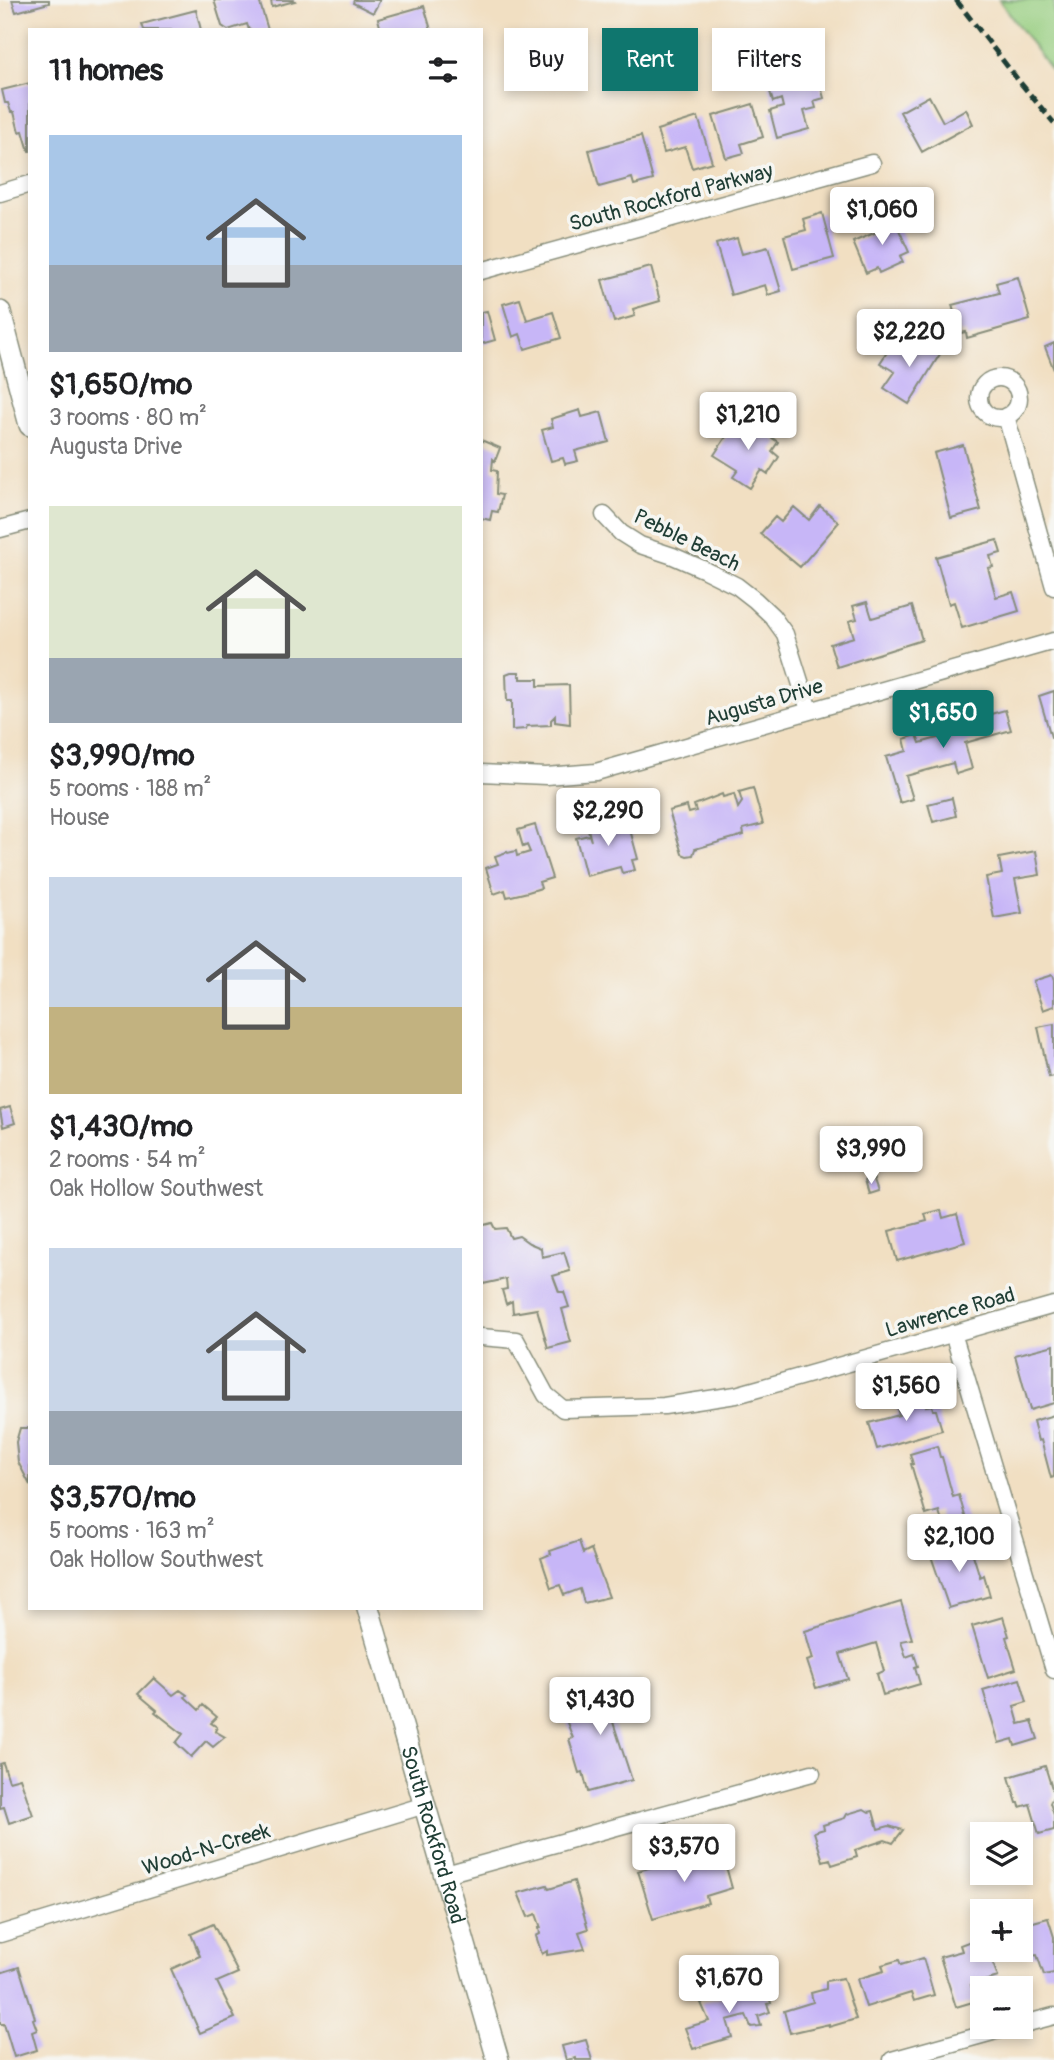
<!DOCTYPE html>
<html lang="en">
<head>
<meta charset="utf-8">
<style>
  :root { --surface:#fff; --page:#f2f2f2; --text:#202124; --muted:#757577; --accent:#0f766e }
  body { margin:0; font-family:Pangolin,sans-serif; background:var(--page); color:var(--text); height:100vh; display:flex; flex-direction:column; font-size:26px; white-space:nowrap }
  * { box-sizing:border-box; margin:0 }
  p { font-size:23px; color:var(--muted) }
  .icon { flex:none; width:38px; height:38px; fill:none; stroke:currentColor; stroke-width:2; stroke-linecap:round; stroke-linejoin:round }
  .map { position:relative; flex:1; overflow:hidden }
  .details { position:absolute; left:28px; top:28px; width:455px; height:1582px; display:flex; flex-direction:column; background:var(--surface); border-radius:0px; box-shadow:0 4px 10px #0003 }
  .details>* { flex:none }
  .top-card { position:absolute; left:504px; top:28px; width:444px; height:63px; display:flex; gap:14px }
  .tools { position:absolute; left:970px; top:1822px; display:grid; gap:14px }
  .tools a { display:grid; place-items:center; width:63px; height:63px; border-radius:0px; background:var(--surface); box-shadow:0 4px 10px #0003; font-size:35px }
  .price { position:absolute; translate:-50% -60px; padding:0 16px; border-radius:7px; background:#fff; color:#222; font-size:23px; line-height:46px; filter:drop-shadow(0 2px 4px #0008) }
  .price::after { content:''; position:absolute; left:50%; top:42px; width:21px; height:16px; margin-left:-10px; background:inherit; clip-path:polygon(0 0,100% 0,50% 100%) }
  .price.selected { background:var(--accent); color:#fff }
  ul { padding:0; list-style:none }
  li { display:grid; align-content:center; gap:14px; height:371px; padding:0 21px }
  li span { display:grid; place-items:center; height:217px; border-radius:0px; color:#555 }
  li>.icon { margin-inline-start:auto }
  span .icon { width:126px; height:126px; fill:#fffc; stroke-width:1 }
  li b { font-size:30px }
  h2 { display:flex; justify-content:space-between; align-items:center; height:84px; padding:0 21px; font-size:30px }
  .chip { padding:0 24px; border-radius:0px; background:var(--surface); box-shadow:0 4px 10px #0003; font-size:24px; line-height:63px }
  .chip.selected { background:var(--accent); color:#fff }
  .map>svg:first-child { display:block }
</style>
</head>
<body>
<div class="map">
<svg width="1054" height="2060" viewBox="0 0 1054 2060">
  <rect width="100%" height="100%" fill="#f6f6f2"/>
  <filter id="ink" filterUnits="userSpaceOnUse"><feTurbulence type="fractalNoise" baseFrequency=".0143" numOctaves="2"/><feDisplacementMap in="SourceGraphic" scale="14" xChannelSelector="R" yChannelSelector="G"/><feConvolveMatrix kernelMatrix="1 2 1 2 8 2 1 2 1" color-interpolation-filters="sRGB"/></filter>
  <filter id="wash" filterUnits="userSpaceOnUse"><feTurbulence type="fractalNoise" baseFrequency=".00686" numOctaves="4" result="noise"/><feDisplacementMap in="SourceGraphic" scale="28" xChannelSelector="R" yChannelSelector="G"/><feGaussianBlur stdDeviation="1.57" result="paint"/><feColorMatrix in="noise" values="0 0 0 0 0 0 0 0 0 0 0 0 0 0 0 0 0 1.4 0 .05"/><feComposite in="paint" operator="in"/></filter>
  <g filter="url(#wash)">
    <rect width="100%" height="100%" fill="#f1dfc2"/>
    <path fill="#96cd7f" stroke="#5a855a" stroke-width="2" d="M999 0H1054V74Z"/>
    <g id="blocks">
      <path fill="#c7b6f7" d="M12 0H49V3L16 12Z
        M214 0H259L268 30H249L247 24 228 30 222 26Z
        M271 0H294L295 1 272 7Z
        M354 0H380L373 13 353 3Z
        M424 6 431 30H381L378 19Z
        M196 10 201 30H144L142 24Z
        M816 69 824 98 814 101 816 108 804 111 809 129 777 138 770 111 783 107 781 99 773 102 768 85 803 75V72Z
        M30 83V151H29L23 131 19 132 14 112H11L8 103H5L2 90Z
        M929 96 943 122 966 109 973 124 922 152 900 112Z
        M753 104 763 137 741 144 744 153 726 158 713 116Z
        M698 117 712 162 692 168 685 147 664 153 657 130Z
        M641 136 653 180 634 185 632 178 599 187 589 150Z
        M822 213 834 258 793 269 784 236 806 230 803 219Z
        M892 214 909 252 900 256 903 262 879 273 877 268 866 273 853 242 879 231 875 221Z
        M737 238 742 254 768 247 781 291 768 295 765 285 731 295 716 244Z
        M651 267 660 301 633 309 635 316 614 322 602 280Z
        M1018 277 1030 320 967 338 966 332 960 333 952 305 999 293 996 283Z
        M520 299 527 320 553 312 561 338 525 349 520 334 513 337 503 304Z
        M487 311 495 340 481 344V312Z
        M916 339 940 354 909 404 884 388 895 372 880 363 893 343 908 352Z
        M1054 343V370L1045 347Z
        M580 410 582 417 601 412 609 442 575 451 578 461 565 464 563 458 551 461 542 430 553 427 551 419Z
        M740 416 778 442 772 451 779 457 768 474 762 470 750 488 733 477 738 470 714 455Z
        M481 440 500 448 495 461 493 459 492 470 497 471 496 494 502 495 498 512 492 511 490 520 481 518Z
        M963 445 981 510 951 518 934 453Z
        M820 506 839 522 800 567 760 534 775 517 781 522 794 507 809 520Z
        M997 540 1001 553 990 556 993 567 988 568 996 597 1013 592 1019 611 962 628 954 602 949 604 936 557Z
        M867 602 872 618 912 606 922 640 837 667 830 644 854 637 849 621 857 619 853 606Z
        M511 672H519V676H521V679H538V686L569 685 570 724 555 722V716L551 720V725L527 726 526 729 512 730V701H507L506 674Z
        M1054 691V736L1051 737 1039 696Z
        M1005 710 1011 730 965 743 972 769 956 774 953 763 906 776 913 799 900 803 886 757 907 751 904 739 917 735 920 743 948 735 944 722 958 719 959 723Z
        M753 788 763 824 743 829 744 835 695 849 693 855 687 856 682 854 669 811 687 806 689 813 696 811 694 805 722 794 723 797 734 794 738 808 742 802 739 792Z
        M952 798 956 816 933 822 928 804Z
        M626 815 638 859 632 860 635 870 622 873 620 867 586 876 576 838 589 835 591 841 588 829 602 826 604 833 613 831 610 819Z
        M535 825 552 878 539 882 541 888 528 892 507 897 505 890 494 894 486 868 498 864 495 856 507 852 508 853 516 851 517 856 530 852 527 845 523 847 518 830Z
        M1036 851 1040 875 1015 879 1022 913 994 918 986 877 1002 874 999 858Z
        M1052 975 1054 981V1006L1043 1010 1033 981Z
        M1054 1024V1076L1049 1077 1038 1027Z
        M10 1107 15 1123 3 1127 0 1110Z
        M873 1177 878 1191 869 1194 865 1180Z
        M941 1210 943 1218 957 1214 965 1242 897 1261 889 1231 927 1221 925 1214Z
        M481 1220 484 1225 492 1223 495 1229 506 1228 511 1238 519 1236 529 1243 541 1248 542 1257 564 1252 570 1271 553 1276 559 1292H564L569 1307 562 1309 571 1342 548 1348 537 1309 513 1313 512 1301 506 1304 502 1290 507 1289 506 1279 483 1284 481 1276Z
        M1054 1345V1403L1030 1410 1015 1355Z
        M923 1394 926 1406 932 1405 933 1410H936L942 1430 877 1449 869 1423 899 1415 895 1402Z
        M1054 1415V1477L1051 1478 1041 1440 1038 1441 1033 1421Z
        M20 1428H30V1485L18 1462 16 1442Z
        M937 1446 940 1457H942L953 1497 959 1495 967 1523 944 1529 939 1511 926 1515 911 1464H913L910 1454Z
        M951 1537 955 1550 970 1545 980 1577 984 1575 990 1596 949 1608 931 1556 938 1554 934 1542Z
        M579 1541 583 1553 591 1549 609 1597 584 1603 580 1589 564 1595 560 1585 551 1588 541 1558 551 1554 550 1551Z
        M901 1602 912 1639 901 1641 906 1657 914 1654 918 1666 915 1667 920 1684 883 1695 877 1674 884 1671 876 1643 840 1654 848 1679 816 1688 807 1661 813 1659 805 1631Z
        M1003 1617 1009 1636 1006 1637 1016 1669 988 1678 972 1626Z
        M154 1678 173 1695 180 1690 187 1695 185 1697 199 1710 203 1705 217 1717 211 1723 217 1727 215 1731 225 1737 213 1747 206 1741 191 1757 176 1743 183 1734 155 1712 157 1710 138 1694Z
        M1020 1679 1027 1702 1014 1706 1019 1724 1032 1721 1038 1739 1015 1746 1013 1739 999 1743 983 1690Z
        M625 1685 634 1715 613 1722 632 1780 588 1792 583 1772 579 1773 569 1739 573 1738 566 1720 575 1716 568 1700Z
        M3 1763 9 1781 20 1778 33 1815 9 1823 4 1807 0 1808V1764Z
        M1045 1766 1054 1795 1050 1803 1054 1815V1830L1039 1834 1030 1804 1020 1807 1019 1803H1017L1009 1777Z
        M864 1809 869 1812 873 1811 878 1829 889 1826 903 1830 893 1843 885 1840 855 1850 857 1857 832 1865 830 1859 823 1861 814 1832 824 1829 823 1825 845 1818 847 1814Z
        M722 1852 732 1888 706 1896 708 1903 653 1919 638 1871 690 1856 692 1862Z
        M574 1881 588 1929 579 1932 585 1949 547 1955V1951L542 1954 536 1936 540 1934 539 1928H541L536 1914 528 1917 518 1893 547 1885 549 1889Z
        M1048 1918 1054 1937V1973L1044 1975 1037 1955 1031 1956 1022 1925Z
        M213 1924 238 1973 217 1982 235 2018 200 2033 171 1969 200 1956 191 1934Z
        M976 1939 979 1947 982 1946V1950H988L998 1977 971 1985 976 2001 956 2007 940 1957 962 1951 960 1945Z
        M923 1958 934 1995 914 2001 911 1993 866 2007 857 1979 884 1971 882 1965 899 1960 901 1965Z
        M19 1967 35 2018 33 2019 37 2030 32 2032 37 2050 14 2057 4 2024H0V1973Z
        M843 1978 856 2019 829 2027V2024L790 2033 784 2011 813 2002 811 1993 826 1989V1981Z
        M759 1986 760 1988 765 1986 771 2003 767 2004 770 2012 758 2016 761 2026 751 2027 746 2015 727 2020 732 2037 693 2049 685 2028 709 2021 701 2003Z
        M586 2040 592 2060H576V2058L566 2060 562 2046Z"/>
    </g>
  </g>
  <g filter="url(#ink)">
    <use href="#blocks" fill-opacity="0" stroke="#888e7b" stroke-width="2"/>
    <g fill="none" stroke-linecap="round" stroke-linejoin="round">
      <defs>
        <path id="minor" d="M0 193 30 184
          M481 271 872 163
          M979 398a20 20 0 1 1 40 0a20 20 0 1 1-40 0Z
          M1006 416 1054 587
          M604 515 621 533 640 545 673 556 705 570 737 586 755 600 772 616 785 634 809 710
          M0 529 30 521
          M481 773 546 776 596 772 1054 641
          M953 1333 1054 1670
          M481 1337 516 1340 546 1395 563 1409 664 1406 736 1395 1054 1305
          M446 1874 812 1773
          M0 1934 425 1805
          M1020 2025 1054 2016
          M892 2060 1014 2026"/>
        <g id="tertiary">
          <path d="M0 312 30 425"/>
          <path id="s1" d="M368 1608 498 2060"/>
        </g>
      </defs>
      <use href="#minor" stroke="#888e7b" stroke-width="19"/>
      <use href="#tertiary" stroke="#888e7b" stroke-width="24"/>
      <use href="#minor" stroke="#fff" stroke-width="16"/>
      <use href="#tertiary" stroke="#fff" stroke-width="21"/>
      <path stroke="#1f3d34" stroke-width="5" stroke-dasharray="10 5" stroke-linecap="butt" d="M956 0 1018 80 1054 123"/>
    </g>
  </g>
  <g text-anchor="middle" stroke-width="7" stroke-linejoin="round" paint-order="stroke">
    <g font-size="21" fill="#1f3d34" stroke="#f6f6f2">
      <text transform="translate(671 197) rotate(-15)" y="7">South Rockford Parkway</text>
      <text transform="translate(687 540) rotate(26)" y="7">Pebble Beach</text>
      <text transform="translate(764 702) rotate(-16)" y="7">Augusta Drive</text>
      <text transform="translate(950 1312) rotate(-16)" y="7">Lawrence Road</text>
      <text dy="7" stroke="none"><textPath href="#s1" startOffset="236">South Rockford Road</textPath></text>
      <text transform="translate(206 1849) rotate(-17)" y="7">Wood-N-Creek</text>
    </g>
  </g>
</svg>
<div class="tools">
<a><svg class="icon" aria-label="layers" viewBox="0 0 24 24"><path d="M12 4l9 5-9 5-9-5zM3 14l9 5 9-5"/></svg></a>
<a>+</a>
<a>−</a>
</div>
<b class="price" style="left:882px;top:247px">$1,060</b>
<b class="price" style="left:909px;top:369px">$2,220</b>
<b class="price" style="left:748px;top:452px">$1,210</b>
<b class="price selected" style="left:943px;top:750px">$1,650</b>
<b class="price" style="left:608px;top:848px">$2,290</b>
<b class="price" style="left:871px;top:1186px">$3,990</b>
<b class="price" style="left:906px;top:1423px">$1,560</b>
<b class="price" style="left:959px;top:1574px">$2,100</b>
<b class="price" style="left:600px;top:1737px">$1,430</b>
<b class="price" style="left:684px;top:1884px">$3,570</b>
<b class="price" style="left:729px;top:2015px">$1,670</b>
<div class="top-card">
<a class="chip">Buy</a>
<a class="chip selected">Rent</a>
<a class="chip">Filters</a>
</div>
<section class="details">
<h2>11 homes<svg class="icon" aria-label="filters" viewBox="0 0 24 24"><path d="M4 7h16M4 17h16"/><circle cx="9" cy="7" r="2"/><circle cx="15" cy="17" r="2"/></svg></h2>
<ul>
<li><span style="background:linear-gradient(#a9c7e8 60%,#9aa5b1 0)"><svg class="icon" aria-label="home" viewBox="0 0 24 24"><path d="M3 11l9-7 9 7M6 9v11h12V9"/></svg></span><div><b>$1,650/mo</b><p>3 rooms · 80 m²</p><p>Augusta Drive</p></div></li>
<li><span style="background:linear-gradient(#dfe7d0 70%,#9aa5b1 0)"><svg class="icon" aria-label="home" viewBox="0 0 24 24"><path d="M3 11l9-7 9 7M6 9v11h12V9"/></svg></span><div><b>$3,990/mo</b><p>5 rooms · 188 m²</p><p>House</p></div></li>
<li><span style="background:linear-gradient(#c9d6e8 60%,#c2b280 0)"><svg class="icon" aria-label="home" viewBox="0 0 24 24"><path d="M3 11l9-7 9 7M6 9v11h12V9"/></svg></span><div><b>$1,430/mo</b><p>2 rooms · 54 m²</p><p>Oak Hollow Southwest</p></div></li>
<li><span style="background:linear-gradient(#c9d6e8 75%,#9aa5b1 0)"><svg class="icon" aria-label="home" viewBox="0 0 24 24"><path d="M3 11l9-7 9 7M6 9v11h12V9"/></svg></span><div><b>$3,570/mo</b><p>5 rooms · 163 m²</p><p>Oak Hollow Southwest</p></div></li>
</ul>
</section>
</div>
</body>
</html>
